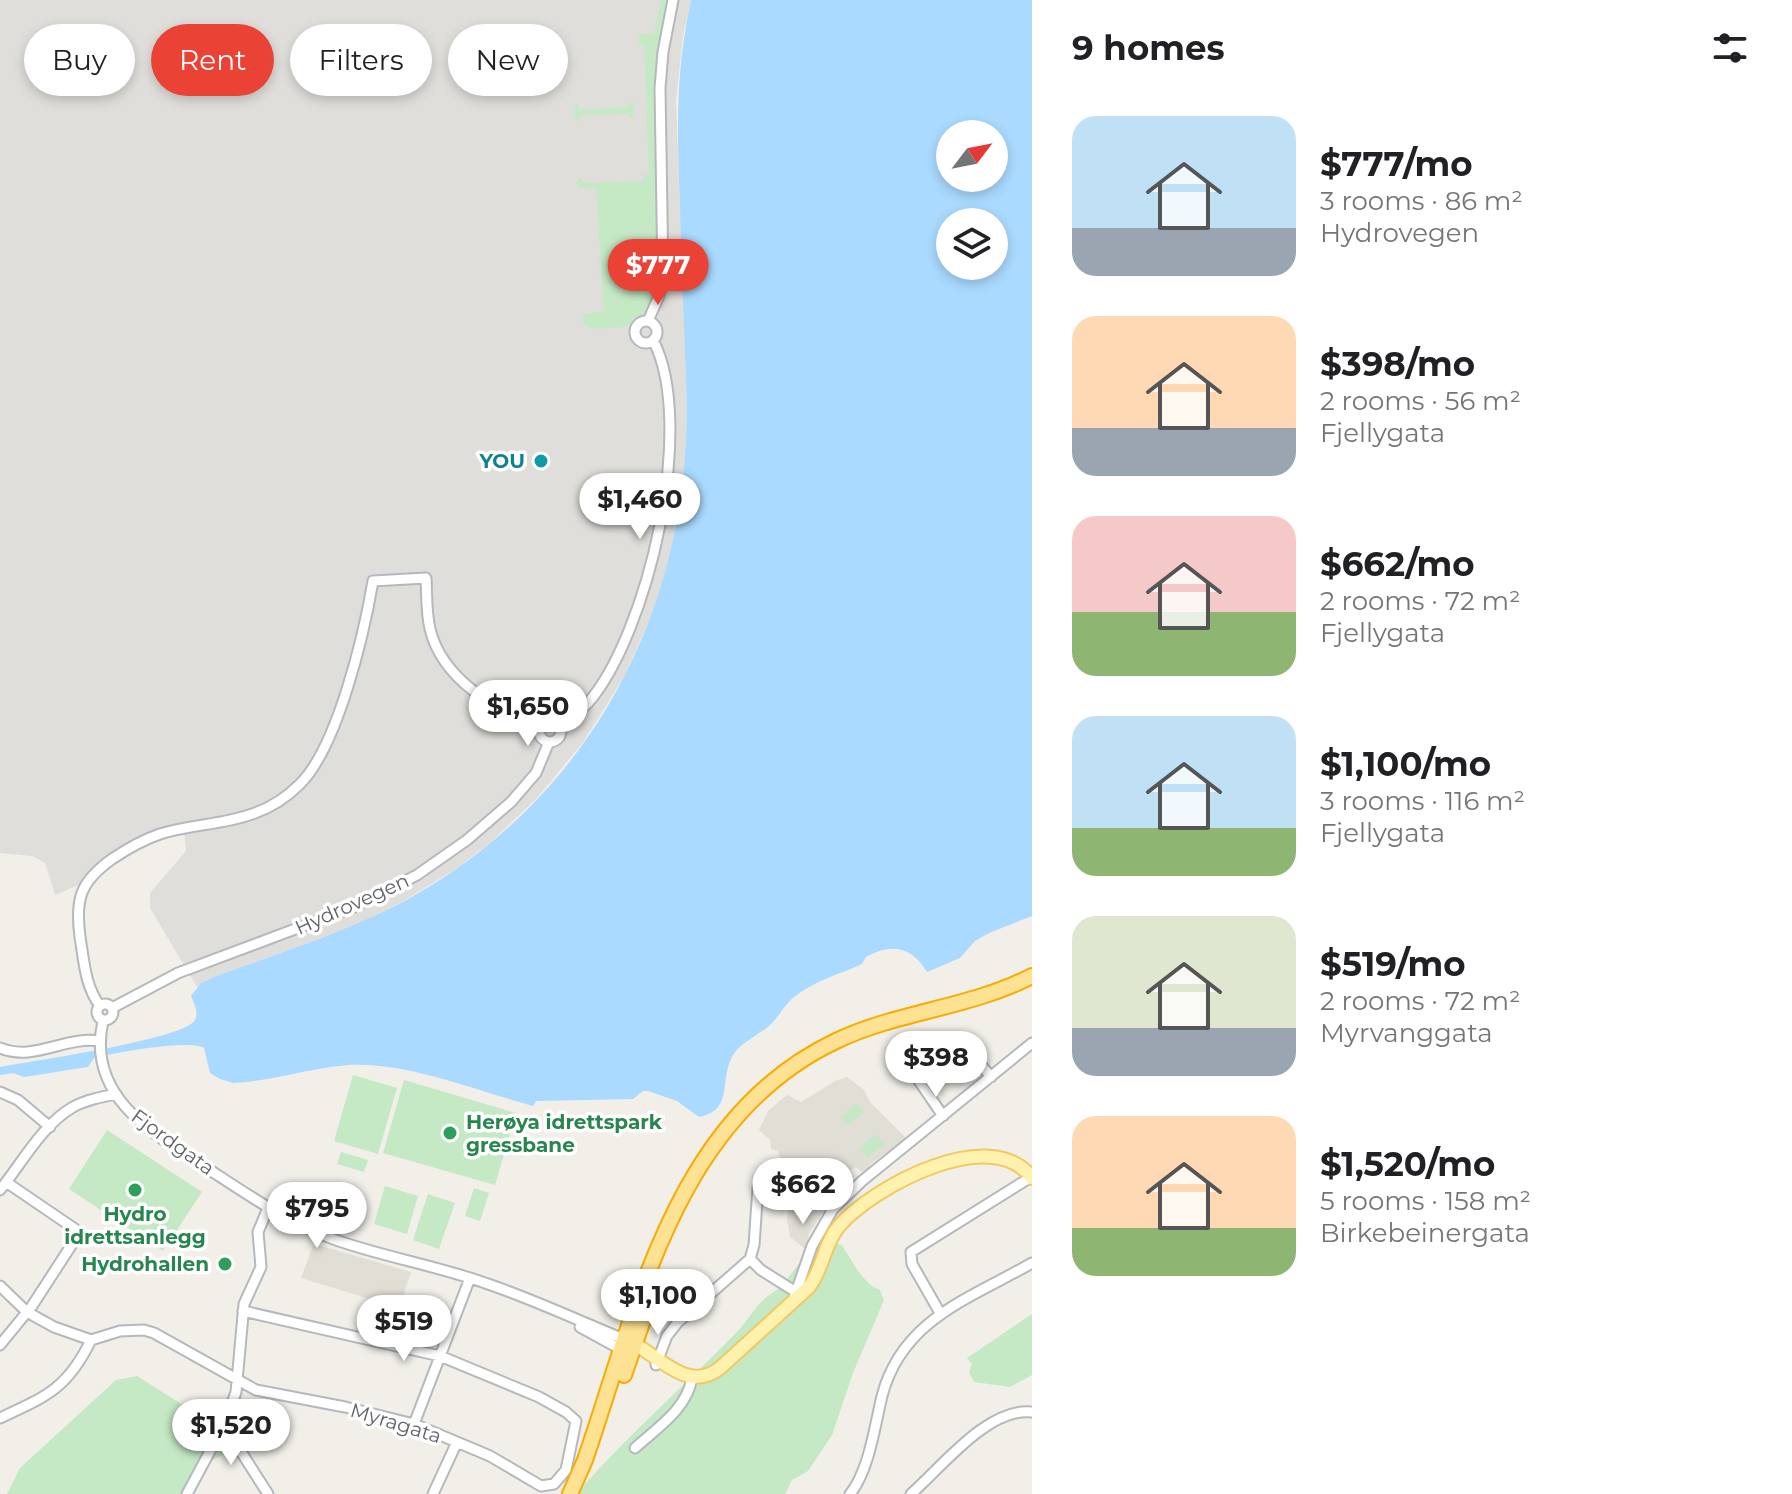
<!DOCTYPE html>
<html lang="en">
<head>
<meta charset="utf-8">
<style>
  :root { --surface:#fff; --page:#f2f2f2; --text:#202124; --muted:#757577; --accent:#ea4335 }
  body { margin:0; font-family:Montserrat,sans-serif; background:var(--page); color:var(--text); height:100vh; display:flex; flex-direction:column; font-size:30px; white-space:nowrap }
  * { box-sizing:border-box; margin:0 }
  p { font-size:26px; color:var(--muted) }
  .icon { flex:none; width:44px; height:44px; fill:none; stroke:currentColor; stroke-width:2; stroke-linecap:round; stroke-linejoin:round }
  .map { position:relative; flex:1; overflow:hidden }
  .side { display:flex; flex-direction:column; background:var(--surface); width:760px }
  .side>* { flex:none }
  .top-card { position:absolute; left:24px; top:24px; width:760px; height:72px; display:flex; gap:16px }
  .needle { width:52px; rotate:58deg }
  .tools { position:absolute; left:936px; top:120px; display:grid; gap:16px }
  .tools a { display:grid; place-items:center; width:72px; height:72px; border-radius:50%; background:var(--surface); box-shadow:0 4px 12px #0003; font-size:40px }
  .price { position:absolute; translate:-50% -68px; padding:0 18px; border-radius:28px; background:#fff; color:#222; font-size:26px; line-height:52px; filter:drop-shadow(0 2px 4px #0008) }
  .price::after { content:''; position:absolute; left:50%; top:48px; width:24px; height:18px; margin-left:-12px; background:inherit; clip-path:polygon(0 0,100% 0,50% 100%) }
  .price.current { background:var(--accent); color:#fff }
  ul { padding:0; list-style:none }
  li { display:flex; align-items:center; gap:24px; height:200px; padding:0 40px }
  li span { display:grid; place-items:center; flex:none; width:224px; height:160px; border-radius:24px; color:#555 }
  li>.icon { margin-inline-start:auto }
  span .icon { width:96px; height:96px; fill:#fffc; stroke-width:1 }
  li b { font-size:34px }
  h2 { display:flex; justify-content:space-between; align-items:center; height:96px; padding:0 40px; font-size:34px }
  .chip { padding:0 28px; border-radius:36px; background:var(--surface); box-shadow:0 4px 12px #0003; font-size:28px; line-height:72px }
  .chip.current { background:var(--accent); color:#fff }
  main { display:flex; flex:1; min-height:0 }
  .map>svg:first-child { display:block }
</style>
</head>
<body>
<main>
<div class="map">
<svg width="1032" height="1494" viewBox="0 0 1032 1494">
  <rect width="100%" height="100%" fill="#f1efe8"/>
  <path fill="#e0deda" d="M0 0H691L683 36 676 101 687 409 685 472 671 555 656 605 625 675 584 741 537 798 491 842 457 868 402 902 359 924 207 980 197 987 150 908V893L186 851 184 827 146 838 100 872 87 896 83 883 55 895 45 863 32 856 0 853Z"/>
  <path fill="#e1ded6" d="M847 1077 864 1090 870 1102 906 1138 871 1164 864 1174 856 1167 846 1172 844 1175 849 1182 834 1195 808 1235 810 1239 808 1251 790 1237 787 1218 791 1188 778 1151 771 1149 770 1140 759 1130 768 1111 787 1095 801 1102 835 1081Z
    M313 1246H322L411 1272 399 1308 301 1278Z"/>
  <path fill="#c5e8c5" d="M661 0H669C664 32 657 65 656 98 655 128 657 159 658 190 659 229 672 325 614 328 603 328 593 330 584 325L583 314 604 311 596 189 579 188 577 183 578 178H582L583 183 643 181V175H649L644 46 639 45 638 34 654 33Z
    M629 102 634 104 633 119H630L629 114 580 115 579 121 574 118 575 105 579 104V110L629 107Z
    M353 1075 397 1088 378 1154 334 1141Z
    M404 1080 516 1113 495 1185 383 1153Z
    M856 1103 864 1112 849 1125 841 1117Z
    M107 1130 202 1192 163 1251 69 1189Z
    M876 1134 885 1144 868 1158 859 1149Z
    M341 1152 368 1160 364 1172 337 1164Z
    M385 1186 418 1196 407 1234 374 1224Z
    M474 1188 489 1193 480 1221 465 1216Z
    M428 1194 455 1203 439 1249 413 1240Z
    M824 1241 842 1245C852 1261 863 1284 880 1290L884 1300 853 1373 832 1435 808 1471 792 1480 785 1494H576C626 1437 683 1387 736 1333 746 1323 753 1310 763 1300 769 1294 777 1291 782 1285 798 1267 803 1254 824 1241Z
    M1032 1314V1375L1010 1387 974 1382 969 1372 972 1364 967 1358Z
    M137 1376 199 1415C223 1404 228 1424 232 1443L224 1454 205 1464 190 1494H7L20 1468 116 1380Z"/>
  <path fill="#aadaff" fill-rule="evenodd" d="M691 0H1032V916L989 933 975 941 960 958 927 972C912 946 891 943 866 957L862 964C840 974 814 981 794 997 784 1005 779 1017 770 1025 758 1036 739 1043 732 1057 719 1082 734 1110 699 1117L677 1101 648 1091H643L633 1099 536 1101 533 1106C478 1091 405 1061 348 1065 310 1068 272 1081 233 1083L220 1079 210 1073 204 1048C190 1039 113 1053 94 1058L88 1067 24 1077 13 1073 0 1075V1067C30 1061 183 1040 195 1020 199 1011 194 1004 191 996L201 983C221 973 243 967 264 959 311 942 357 926 401 903 596 798 696 598 686 381 684 323 681 266 680 208 677 133 675 75 691 0ZM950 134H994V178H950ZM950 222H994V266H950Z"/>
  <g fill="none" stroke-linecap="round" stroke-linejoin="round">
    <defs>
      <path id="minor" d="M648 321 659 296 663 278 660 88 663 52 673 0
        M635 332a11 11 0 1 1 22 0a11 11 0 1 1-22 0Z
        M539 731a11 11 0 1 1 22 0a11 11 0 1 1-22 0Z
        M558 725C569 718 579 712 588 703 648 634 697 424 653 340
        M97 1012a8 8 0 1 1 16 0a8 8 0 1 1-16 0Z
        M100 1006C85 986 84 961 80 937 75 899 80 882 112 859 127 849 142 840 160 834 191 824 224 825 255 813 272 807 287 797 300 784 338 746 364 634 373 581L426 578C427 595 426 612 430 629 442 679 495 710 540 726
        M112 1008 178 973 354 907 417 875 467 840 511 802 536 773 549 742
        M103 1021C85 1100 160 1138 216 1174 254 1199 290 1223 333 1239 383 1257 435 1265 485 1283 533 1299 579 1321 626 1340
        M0 1048C33 1062 65 1036 99 1041
        M0 1092 18 1100 50 1127
        M943 1116 915 1075 914 1065 949 1053 968 1049 991 1077
        M758 1187 754 1245 750 1259 761 1270 796 1292
        M0 1190C22 1163 42 1125 73 1107 86 1100 101 1097 116 1094
        M0 1286 27 1312 54 1327 91 1340 120 1331 144 1330 154 1333 256 1390 345 1407 414 1424 490 1456 541 1486 554 1484 566 1470 576 1421 566 1412 539 1397 440 1356 243 1311
        M794 1298 812 1246 833 1209 862 1181 1032 1043
        M940 1313 912 1264 911 1252 1031 1177
        M580 1327 622 1350
        M0 1345 32 1306 78 1235 75 1229 6 1182
        M656 1365 667 1336 678 1322 750 1259
        M0 1418C46 1397 68 1388 91 1340
        M225 1423 231 1436 268 1494
        M414 1424 470 1278
        M635 1448C657 1428 687 1409 692 1378
        M187 1494 225 1423 236 1392 244 1304 261 1267 258 1232 268 1208
        M433 1494 457 1442
        M850 1494C869 1471 875 1425 882 1396 902 1319 971 1298 1032 1263
        M911 1494C942 1467 988 1407 1032 1412"/>
      <path id="major" d="M629 1341C659 1355 687 1394 720 1368L809 1287C823 1269 824 1244 839 1226 873 1187 991 1123 1032 1178"/>
      <path id="highway" d="M624 1375 650 1300
        M570 1494 585 1460C638 1306 675 1117 836 1041 899 1011 970 1008 1032 976"/>
    </defs>
    <use href="#minor" stroke="#b5b8bc" stroke-width="13"/>
    <use href="#major" stroke="#f2c960" stroke-width="16"/>
    <use href="#highway" stroke="#f9ab00" stroke-width="18"/>
    <use href="#minor" stroke="#fff" stroke-width="9"/>
    <use href="#major" stroke="#fff2af" stroke-width="12"/>
    <use href="#highway" stroke="#fde293" stroke-width="14"/>
  </g>
  <circle fill="#0f9aa8" stroke="#fff" stroke-width="3" cx="541" cy="461" r="8"/>
  <g fill="#2e9e5b" stroke="#fff" stroke-width="3">
    <circle cx="450" cy="1133" r="8"/>
    <circle cx="135" cy="1190" r="8"/>
    <circle cx="225" cy="1264" r="8"/>
  </g>
  <g text-anchor="middle" stroke-width="7" stroke-linejoin="round" paint-order="stroke">
    <g font-size="20" font-weight="bold" fill="#0d838f" stroke="#fff" text-anchor="end">
      <text x="525" y="468">YOU</text>
    </g>
    <g font-size="20" fill="#5f6368" stroke="#fff">
      <text transform="translate(352 904) rotate(-24)" y="7">Hydrovegen</text>
      <text transform="translate(173 1142) rotate(36)" y="7">Fjordgata</text>
      <text transform="translate(396 1423) rotate(17)" y="7">Myragata</text>
    </g>
    <g font-size="20" font-weight="bold" fill="#27864d" stroke="#fff" text-anchor="start">
      <text x="466" y="1129">Herøya idrettspark<tspan x="466" dy="23">gressbane</tspan></text>
      <text x="135" y="1221" text-anchor="middle">Hydro<tspan x="135" dy="23">idrettsanlegg</tspan></text>
      <text x="209" y="1271" text-anchor="end">Hydrohallen</text>
    </g>
  </g>
</svg>
<div class="tools">
<a><svg class="needle" viewBox="-14 -14 28 28"><path d="M0-13l5 13h-10z" fill="#e53935"/><path d="M0 13l5-13h-10z" fill="#757577"/></svg></a>
<a><svg class="icon" aria-label="layers" viewBox="0 0 24 24"><path d="M12 4l9 5-9 5-9-5zM3 14l9 5 9-5"/></svg></a>
</div>
<b class="price current" style="left:658px;top:307px">$777</b>
<b class="price" style="left:640px;top:541px">$1,460</b>
<b class="price" style="left:528px;top:748px">$1,650</b>
<b class="price" style="left:936px;top:1099px">$398</b>
<b class="price" style="left:803px;top:1226px">$662</b>
<b class="price" style="left:317px;top:1250px">$795</b>
<b class="price" style="left:658px;top:1337px">$1,100</b>
<b class="price" style="left:404px;top:1363px">$519</b>
<b class="price" style="left:231px;top:1467px">$1,520</b>
<div class="top-card">
<a class="chip">Buy</a>
<a class="chip current">Rent</a>
<a class="chip">Filters</a>
<a class="chip">New</a>
</div>
</div>
<section class="side">
<h2>9 homes<svg class="icon" aria-label="filters" viewBox="0 0 24 24"><path d="M4 7h16M4 17h16"/><circle cx="9" cy="7" r="2"/><circle cx="15" cy="17" r="2"/></svg></h2>
<ul>
<li><span style="background:linear-gradient(#bfe0f5 70%,#9aa5b1 0)"><svg class="icon" aria-label="home" viewBox="0 0 24 24"><path d="M3 11l9-7 9 7M6 9v11h12V9"/></svg></span><div><b>$777/mo</b><p>3 rooms · 86 m²</p><p>Hydrovegen</p></div></li>
<li><span style="background:linear-gradient(#ffd9b3 70%,#9aa5b1 0)"><svg class="icon" aria-label="home" viewBox="0 0 24 24"><path d="M3 11l9-7 9 7M6 9v11h12V9"/></svg></span><div><b>$398/mo</b><p>2 rooms · 56 m²</p><p>Fjellygata</p></div></li>
<li><span style="background:linear-gradient(#f6c9c9 60%,#8fb573 0)"><svg class="icon" aria-label="home" viewBox="0 0 24 24"><path d="M3 11l9-7 9 7M6 9v11h12V9"/></svg></span><div><b>$662/mo</b><p>2 rooms · 72 m²</p><p>Fjellygata</p></div></li>
<li><span style="background:linear-gradient(#bfe0f5 70%,#8fb573 0)"><svg class="icon" aria-label="home" viewBox="0 0 24 24"><path d="M3 11l9-7 9 7M6 9v11h12V9"/></svg></span><div><b>$1,100/mo</b><p>3 rooms · 116 m²</p><p>Fjellygata</p></div></li>
<li><span style="background:linear-gradient(#dfe7d0 70%,#9aa5b1 0)"><svg class="icon" aria-label="home" viewBox="0 0 24 24"><path d="M3 11l9-7 9 7M6 9v11h12V9"/></svg></span><div><b>$519/mo</b><p>2 rooms · 72 m²</p><p>Myrvanggata</p></div></li>
<li><span style="background:linear-gradient(#ffd9b3 70%,#8fb573 0)"><svg class="icon" aria-label="home" viewBox="0 0 24 24"><path d="M3 11l9-7 9 7M6 9v11h12V9"/></svg></span><div><b>$1,520/mo</b><p>5 rooms · 158 m²</p><p>Birkebeinergata</p></div></li>
</ul>
</section>
</main>
</body>
</html>
